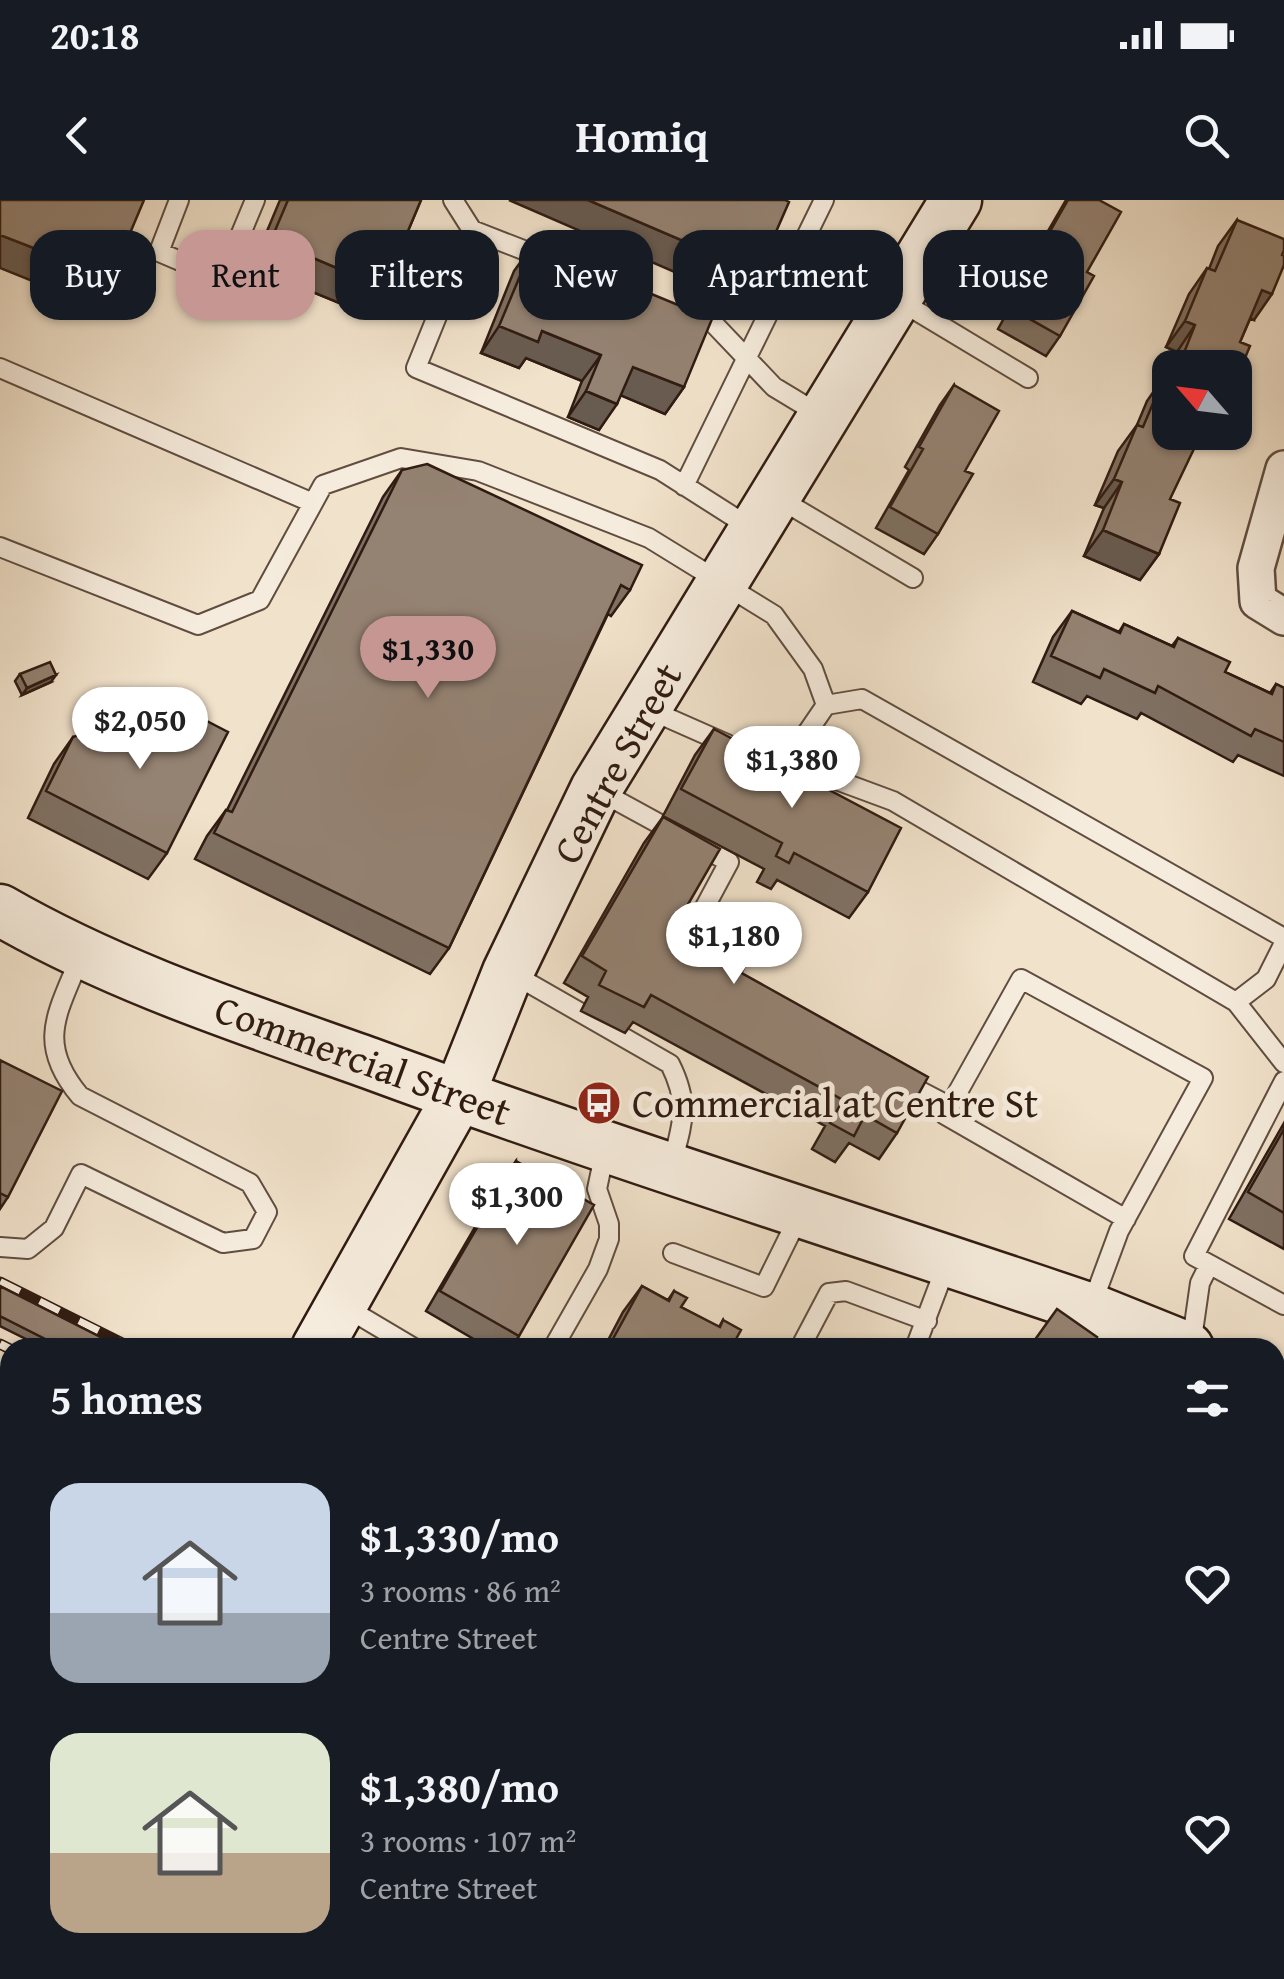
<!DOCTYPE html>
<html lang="en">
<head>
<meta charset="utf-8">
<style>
  :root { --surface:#171b24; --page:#20242c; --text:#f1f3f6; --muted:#9ea1a6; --accent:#c59692 }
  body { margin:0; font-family:"Gentium Book Plus",serif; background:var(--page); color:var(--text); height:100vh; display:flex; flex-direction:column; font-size:38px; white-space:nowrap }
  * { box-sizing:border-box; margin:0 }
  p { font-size:32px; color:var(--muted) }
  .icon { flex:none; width:55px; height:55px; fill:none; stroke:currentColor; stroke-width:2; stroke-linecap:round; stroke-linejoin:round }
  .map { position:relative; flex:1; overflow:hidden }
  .sheet { position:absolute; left:0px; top:1138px; width:1285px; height:642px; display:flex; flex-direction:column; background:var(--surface); border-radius:30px 30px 0 0; box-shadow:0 2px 8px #0004 }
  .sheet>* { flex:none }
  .guide { position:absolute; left:30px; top:30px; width:1225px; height:90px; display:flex; gap:20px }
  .needle { width:65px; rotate:298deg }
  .fabs { position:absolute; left:1152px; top:150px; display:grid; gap:20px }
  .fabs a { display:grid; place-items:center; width:100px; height:100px; border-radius:20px; background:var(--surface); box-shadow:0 2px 8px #0004; font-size:50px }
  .price { position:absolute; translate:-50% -85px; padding:0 22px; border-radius:35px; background:#fff; color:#222; font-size:32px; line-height:65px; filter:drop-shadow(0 2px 5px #0008) }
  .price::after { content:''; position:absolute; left:50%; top:60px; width:30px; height:22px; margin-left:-15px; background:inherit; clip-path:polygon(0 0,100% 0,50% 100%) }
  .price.selected { background:var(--accent); color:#111 }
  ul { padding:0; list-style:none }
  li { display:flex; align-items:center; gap:30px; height:250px; padding:0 50px }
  li span { display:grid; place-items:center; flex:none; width:280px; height:200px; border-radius:30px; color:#555 }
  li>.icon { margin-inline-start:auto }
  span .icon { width:120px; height:120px; fill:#fffc; stroke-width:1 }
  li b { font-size:42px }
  h2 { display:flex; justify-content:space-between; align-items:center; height:120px; padding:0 50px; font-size:42px }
  .tag { padding:0 35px; border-radius:30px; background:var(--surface); box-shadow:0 2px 8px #0004; font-size:35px; line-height:90px }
  .tag.selected { background:var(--accent); color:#111 }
  .status { display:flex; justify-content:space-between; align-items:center; height:70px; padding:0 50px; background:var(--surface); direction:ltr }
  .status svg { height:28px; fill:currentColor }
  header { display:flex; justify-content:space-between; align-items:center; height:130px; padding:0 50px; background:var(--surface); font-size:45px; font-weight:600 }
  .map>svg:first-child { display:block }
</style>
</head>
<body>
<div class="status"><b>20:18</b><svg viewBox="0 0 49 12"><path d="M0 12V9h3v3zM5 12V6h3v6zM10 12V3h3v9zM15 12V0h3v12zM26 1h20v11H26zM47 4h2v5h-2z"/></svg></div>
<header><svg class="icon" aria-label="back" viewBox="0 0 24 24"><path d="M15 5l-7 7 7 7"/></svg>Homiq<svg class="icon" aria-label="search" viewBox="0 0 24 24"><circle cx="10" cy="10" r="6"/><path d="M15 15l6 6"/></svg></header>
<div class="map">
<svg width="1284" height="1779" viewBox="0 0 1284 1779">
  <rect width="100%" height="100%" fill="#f1e2cb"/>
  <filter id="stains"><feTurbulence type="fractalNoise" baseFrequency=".002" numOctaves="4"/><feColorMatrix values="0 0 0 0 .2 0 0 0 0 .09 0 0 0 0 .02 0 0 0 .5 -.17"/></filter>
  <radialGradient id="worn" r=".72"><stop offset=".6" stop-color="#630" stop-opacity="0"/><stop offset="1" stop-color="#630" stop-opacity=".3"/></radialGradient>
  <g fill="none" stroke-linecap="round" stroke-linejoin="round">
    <path stroke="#cabaa6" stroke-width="45" stroke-dasharray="45 22" stroke-linecap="butt" d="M1256 1779 1271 1770"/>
    <defs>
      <path id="service" d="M179 0 159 52 222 79 255 0
        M453 0 472 30
        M549 60 472 30 416 168 660 270 751 328
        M900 101 1028 178
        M690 114 713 123 774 187 822 216
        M0 168 313 303
        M684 286 824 0
        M778 298 913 378
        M0 347 198 425 260 400 323 285 401 258 478 271 649 338 774 415 813 469 826 505
        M650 510 727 544
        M760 558 812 571 893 601 1236 802 1266 779 1284 743
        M785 565 826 505 862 499 1284 738
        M601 592 729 662 691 733 738 758 724 787
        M513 774 670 864C691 906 682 924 671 967
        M1236 802 1284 863
        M901 881 949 906
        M1284 881 1194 1056 1284 1105
        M0 1047 28 1049 54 1028 81 974 223 1043 253 1039 267 1012 250 983 80 896C35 842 58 813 81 755
        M673 1053 764 1087 799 1016
        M1092 1104 1119 1031 1203 878 1021 779 945 915 1126 1019
        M345 1107 414 1148
        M1191 1146 1200 1083 1209 1065
        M553 1148 598 1069 609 1039V1024L597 989 605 951
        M800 1148 829 1093 846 1091 927 1121
        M915 1148 946 1066
        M1275 1310 1284 1295
        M0 1361 10 1366
        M1275 1419 1284 1427
        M231 1770 251 1779
        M213 1779 218 1770
        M900 1779H907
        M1072 1779 1081 1770"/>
      <path id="minor" d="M1284 269 1256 368 1258 401 1284 417
        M741 1779 748 1770"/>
      <path id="tertiary" d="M297 1779 302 1770"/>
      <path id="secondary" d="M0 710C116 777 243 818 369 863 607 951 850 1027 1091 1109L1188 1148
        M317 1148 459 895 508 772 596 589 956 0
        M1275 1188 1284 1192
        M0 1714 10 1696"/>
      <path id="primary" d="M0 1450 10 1455
        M608 1770 626 1779"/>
    </defs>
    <use href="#service" stroke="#604d40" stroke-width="22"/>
    <use href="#minor" stroke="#604d40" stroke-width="40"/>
    <use href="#tertiary" stroke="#604d40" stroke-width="50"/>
    <use href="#secondary" stroke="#301b12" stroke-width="55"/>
    <use href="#primary" stroke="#301b12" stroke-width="60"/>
    <use href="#service" stroke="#f6ecdd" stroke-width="18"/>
    <use href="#minor" stroke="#f6ecdd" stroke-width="35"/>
    <use href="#tertiary" stroke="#f6ecdd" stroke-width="45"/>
    <use href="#secondary" stroke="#f6ecdd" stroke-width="50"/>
    <use href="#primary" stroke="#f1e2cb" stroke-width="55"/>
    <defs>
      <path id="rail" d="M0 1082 132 1148
        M0 1144 10 1149
        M1275 1731 1284 1735
        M1266 1770 1284 1779"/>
    </defs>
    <use href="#rail" stroke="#301b12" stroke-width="11"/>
    <use href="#rail" stroke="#f6ecdd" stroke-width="8" stroke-dasharray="22" stroke-linecap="butt"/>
  </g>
  <path fill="#7f7062" stroke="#301b12" stroke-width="2.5" d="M280 0H421L384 88 366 114 252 67Z
    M1066 0H1099L1087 72 1060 136 1046 156 998 129 1030 71 1026 69Z
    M1237 20 1254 120 1250 119 1240 142 1235 168H1170L1177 152 1166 147 1189 94 1207 68 1209 69 1218 46Z
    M533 45 684 187 665 214 621 195 599 230 568 217 582 181 526 158 519 168 481 153 514 71Z
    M1170 168V299L1159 354 1140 380 1084 356 1104 308 1095 305 1118 251 1137 225 1147 201 1165 175 1167 176Z
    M954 185 965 271 938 334 924 354 876 328 909 270 905 267 940 205Z
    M402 270 630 390 611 416 608 414 449 748 430 774 195 659 207 636 226 610H227L383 297Z
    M1072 411 1119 432 1124 424 1172 446 1178 438 1225 472 1270 493 1276 484 1284 488V576L1238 555 1233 562 1141 513 1137 519 1087 496 1081 504 1033 482 1053 437Z
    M20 474 51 482 22 495 15 481Z
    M714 529 868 692 849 718 777 680 771 689 757 682 764 669 663 616 695 555Z
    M73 537 167 653 148 679 28 618 54 564Z
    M663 617 672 732 679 736 694 715 711 734 720 761 897 933 879 959 849 943 835 962 812 949 825 926 633 822 625 833 581 811 588 797 564 783 644 643Z
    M0 860 8 997 0 1009Z
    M1284 923V1049L1229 1019Z
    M516 961 519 1136 511 1148H489L426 1111 502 981Z
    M0 1086 122 1148H44L0 1126Z
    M642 1086 668 1100 674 1091 681 1107 719 1127 723 1120 731 1148H604L623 1112Z
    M1275 1523 1284 1530V1636L1279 1632 1275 1638Z
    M21 1770H160L155 1779H17Z
    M678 1770H704L697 1779Z
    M924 1770H998L993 1779H918Z"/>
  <path fill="#685b50" stroke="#301b12" stroke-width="2.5" d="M509 0H588L758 73 739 100Z
    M0 35 111 78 92 105 0 68Z
    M271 40 384 88 366 114 252 67Z
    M1262 90 1272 94 1254 120 1244 116Z
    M1185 121 1195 125 1177 152 1166 147Z
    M499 126 542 131 601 155 582 181 526 158 519 168 481 153Z
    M633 167 684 187 665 214 615 193Z
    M586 191 617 204 599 230 568 217Z
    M1114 279 1122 282 1104 308 1095 305Z
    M1103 330 1159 354 1140 380 1084 356Z
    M56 475 51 482 22 495 27 488Z"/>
  <path fill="#948272" stroke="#301b12" stroke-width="2.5" d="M0 0H144L111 78 0 35Z
    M288 0H421L384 88 271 40Z
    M588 0H785L789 2 758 73Z
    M1068 0H1099L1121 12 1087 72 1094 76 1060 136 1012 109 1045 51 1040 49Z
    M1237 20 1284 39V50L1282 55 1284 56V65L1272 94 1262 90 1240 142 1250 146 1235 182V168H1178L1195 125 1185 121 1207 68 1215 71Z
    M533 45 712 119 684 187 633 167 617 204 586 191 601 155 542 131 538 142 499 126Z
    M1165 175 1170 177V232H1202L1170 299 1180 303 1159 354 1103 330 1122 282 1114 279 1137 225 1143 227Z
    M954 185 999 211 965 271 973 274 938 334 890 307 923 249 919 247Z
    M427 264 642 365 630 390 621 385 449 748 214 633 226 610 232 612 402 270Z
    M1072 411 1120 433 1124 424 1174 447 1178 438 1230 462 1225 472 1272 494 1276 484 1284 488V542L1255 529 1251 536 1158 486 1155 493 1104 469 1100 478 1051 456Z
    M50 462 56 475 27 488 20 474Z
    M174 504 228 532 167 653 46 591 73 537Z
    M714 529 901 628 868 692 794 653 789 663 776 656 782 643 681 589Z
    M663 617 720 649 672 732 681 737 694 715 715 727 711 734 729 745 720 761 928 877 897 933 865 915 854 936 830 923 843 900 651 795 644 807 599 785 606 771 582 756Z
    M0 860 62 891 8 997 0 993Z
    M1284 929V1013L1248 992Z
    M516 961 594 1005 519 1136 440 1091Z
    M0 1086 122 1148H63L0 1116Z
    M642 1086 669 1101 674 1091 687 1098 681 1107 720 1127 723 1120 741 1130 731 1148H608Z
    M1057 1109 1097 1137 1089 1148H1029Z
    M0 1464 10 1469V1626L0 1644Z
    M1275 1523 1284 1530V1605L1275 1598Z
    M1275 1612 1284 1618V1625L1277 1635 1275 1634Z
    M26 1770H160L155 1779H21Z
    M788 1770H879L874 1779H782Z
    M926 1770H951L969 1779H922Z
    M983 1770H998L995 1776Z"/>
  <defs>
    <symbol id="bus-disc" viewBox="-11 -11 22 22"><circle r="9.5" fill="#8f2418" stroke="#f6ecdd"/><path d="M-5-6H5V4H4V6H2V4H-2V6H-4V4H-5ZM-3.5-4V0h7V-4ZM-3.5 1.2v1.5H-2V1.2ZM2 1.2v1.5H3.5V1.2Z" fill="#fff"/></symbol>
  </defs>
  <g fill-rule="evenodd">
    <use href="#bus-disc" x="574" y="878" width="50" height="50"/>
  </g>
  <g text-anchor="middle" stroke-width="10" stroke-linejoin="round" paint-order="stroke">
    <g font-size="40" fill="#301b12" stroke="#f6ecdd">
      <text transform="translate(617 563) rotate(-61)" y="14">Centre Street</text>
      <text transform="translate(363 860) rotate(20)" y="14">Commercial Street</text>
    </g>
    <g font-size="40" fill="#301b12" stroke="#f6ecdd" text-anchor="start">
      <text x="632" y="917">Commercial at Centre St</text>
    </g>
  </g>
  <rect width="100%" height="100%" filter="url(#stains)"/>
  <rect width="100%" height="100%" fill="url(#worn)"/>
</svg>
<div class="fabs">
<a><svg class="needle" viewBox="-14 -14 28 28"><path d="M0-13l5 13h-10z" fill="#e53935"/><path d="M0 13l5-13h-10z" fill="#9ea1a6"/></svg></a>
</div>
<b class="price selected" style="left:428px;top:501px">$1,330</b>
<b class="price" style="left:140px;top:572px">$2,050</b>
<b class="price" style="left:792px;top:611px">$1,380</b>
<b class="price" style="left:734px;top:787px">$1,180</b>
<b class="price" style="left:517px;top:1048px">$1,300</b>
<div class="guide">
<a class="tag">Buy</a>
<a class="tag selected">Rent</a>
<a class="tag">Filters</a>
<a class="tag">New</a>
<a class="tag">Apartment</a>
<a class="tag">House</a>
</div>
<section class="sheet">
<h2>5 homes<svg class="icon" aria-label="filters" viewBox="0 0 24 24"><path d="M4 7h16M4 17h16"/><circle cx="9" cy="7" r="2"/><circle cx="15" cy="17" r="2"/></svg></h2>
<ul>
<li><span style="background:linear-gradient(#c9d6e8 65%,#9aa5b1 0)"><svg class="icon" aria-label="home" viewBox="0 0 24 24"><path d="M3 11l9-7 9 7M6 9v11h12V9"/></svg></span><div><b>$1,330/mo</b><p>3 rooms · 86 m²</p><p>Centre Street</p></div><svg class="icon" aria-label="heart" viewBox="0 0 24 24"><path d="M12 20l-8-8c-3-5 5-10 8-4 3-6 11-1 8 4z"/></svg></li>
<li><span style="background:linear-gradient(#dfe7d0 60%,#b9a48a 0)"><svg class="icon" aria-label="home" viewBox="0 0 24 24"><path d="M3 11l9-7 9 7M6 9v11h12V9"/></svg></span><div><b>$1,380/mo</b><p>3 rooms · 107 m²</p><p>Centre Street</p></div><svg class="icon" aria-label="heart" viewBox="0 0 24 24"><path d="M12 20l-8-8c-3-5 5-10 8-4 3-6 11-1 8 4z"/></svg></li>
</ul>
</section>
</div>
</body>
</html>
